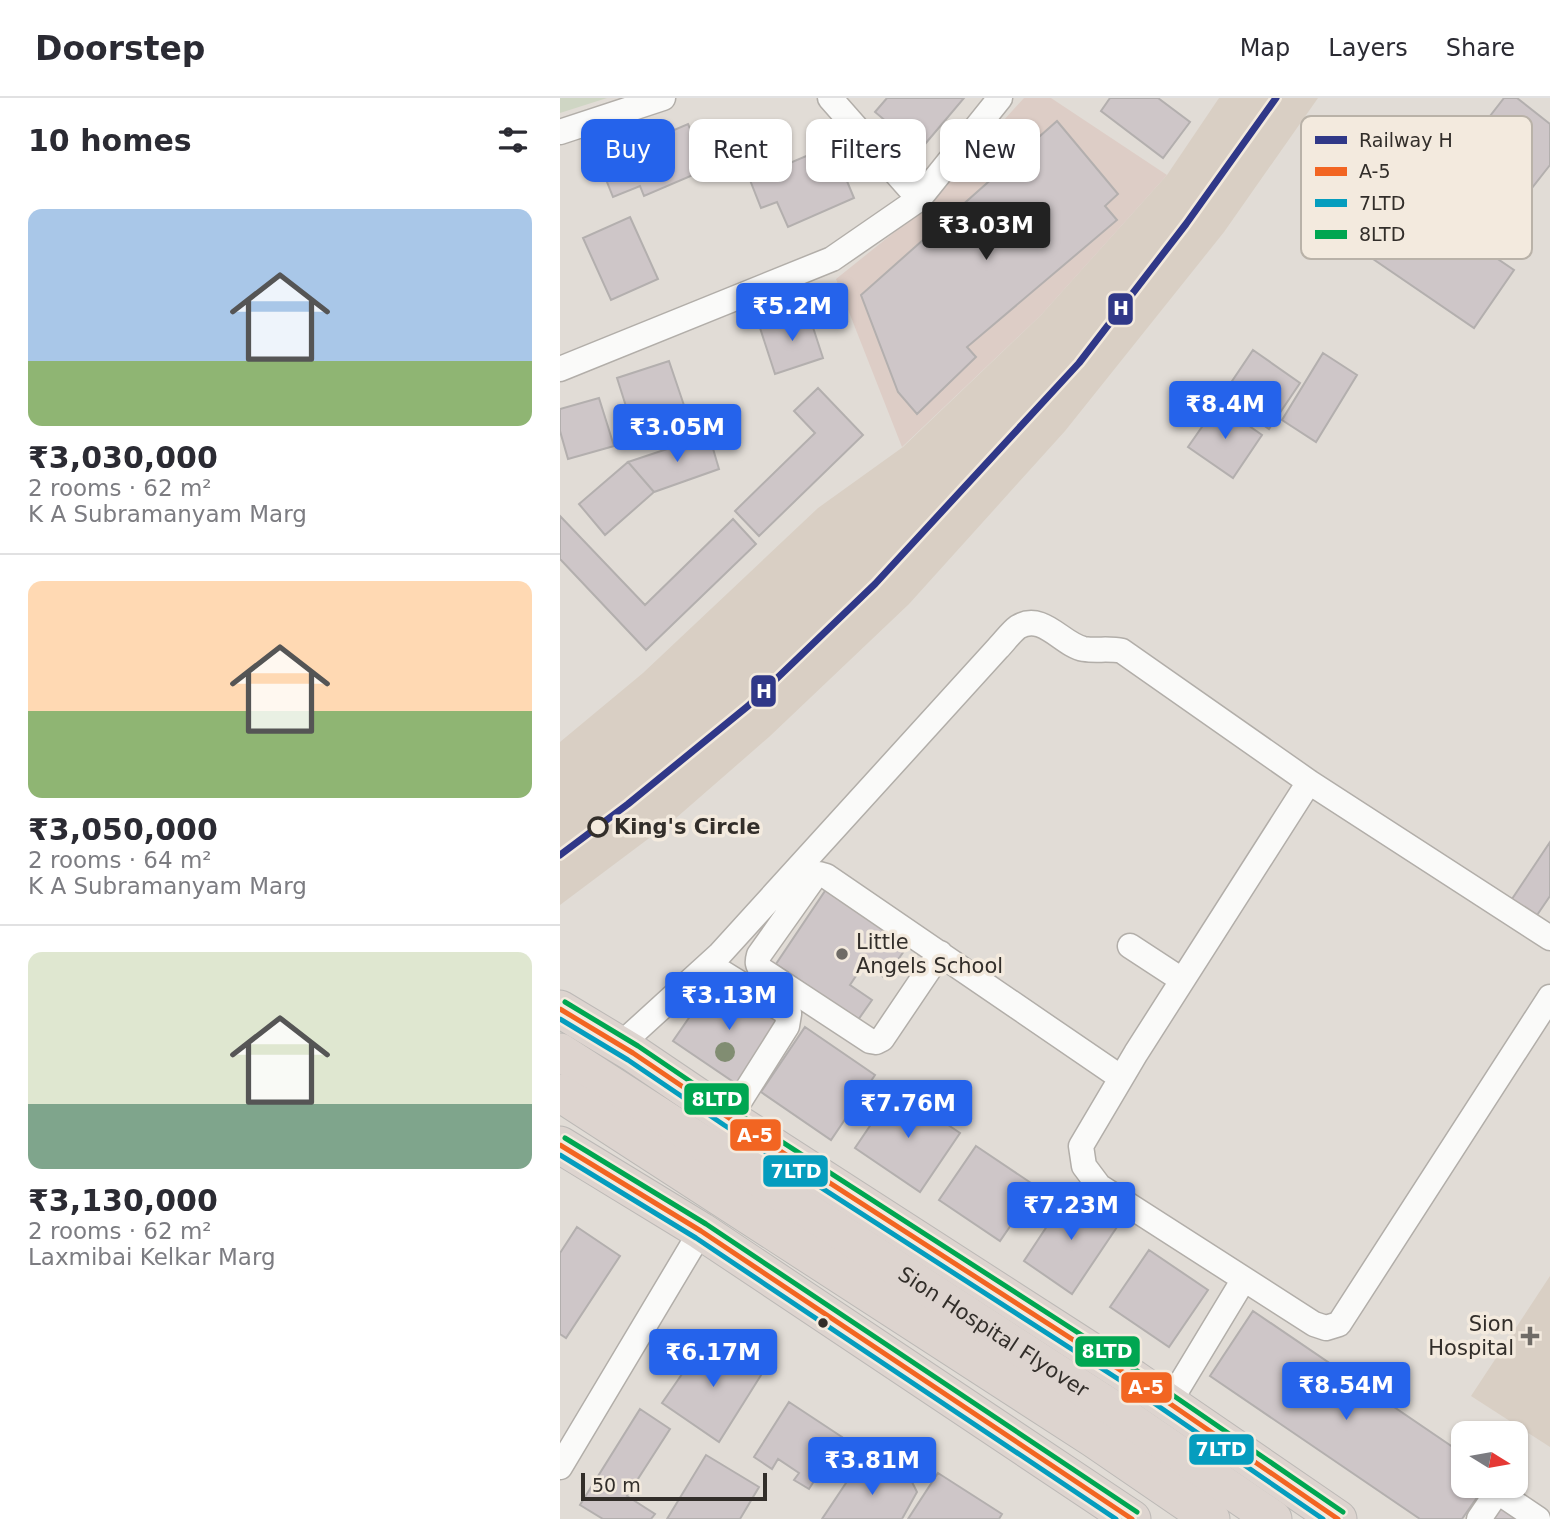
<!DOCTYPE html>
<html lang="en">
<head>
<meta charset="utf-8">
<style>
  :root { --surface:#fff; --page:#f7f7f7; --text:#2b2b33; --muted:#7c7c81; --line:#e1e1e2; --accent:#2563eb }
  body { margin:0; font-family:"DejaVu Sans",sans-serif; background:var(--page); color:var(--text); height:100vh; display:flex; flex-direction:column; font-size:26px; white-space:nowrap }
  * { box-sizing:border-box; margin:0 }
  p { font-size:23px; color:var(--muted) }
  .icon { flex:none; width:38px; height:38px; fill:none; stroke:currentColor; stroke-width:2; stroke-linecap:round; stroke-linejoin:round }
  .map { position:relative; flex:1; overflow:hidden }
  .panel { display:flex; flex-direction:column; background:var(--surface); width:560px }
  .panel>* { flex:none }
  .top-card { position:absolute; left:21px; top:21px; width:665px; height:63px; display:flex; gap:14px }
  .needle { width:46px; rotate:101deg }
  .tools { position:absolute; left:891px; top:1323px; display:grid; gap:14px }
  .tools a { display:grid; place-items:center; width:77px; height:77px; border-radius:14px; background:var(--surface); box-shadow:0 2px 5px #0004; font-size:35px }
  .scale { position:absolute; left:21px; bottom:18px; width:186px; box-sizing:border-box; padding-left:7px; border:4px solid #322e2a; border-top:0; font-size:19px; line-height:24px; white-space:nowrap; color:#322e2a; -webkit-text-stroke:5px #f3eade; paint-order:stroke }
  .price { position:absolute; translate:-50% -60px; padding:0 16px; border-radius:7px; background:var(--accent); color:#fff; font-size:23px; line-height:46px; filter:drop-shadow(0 2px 4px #0008) }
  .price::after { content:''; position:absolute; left:50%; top:42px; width:21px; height:16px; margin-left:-10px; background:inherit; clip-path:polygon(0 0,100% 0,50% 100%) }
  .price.active { background:#222; color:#fff }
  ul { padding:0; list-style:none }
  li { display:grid; align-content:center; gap:14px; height:371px; padding:0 28px }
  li+li { border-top:2px solid var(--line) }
  li span { display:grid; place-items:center; height:217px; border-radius:14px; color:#555 }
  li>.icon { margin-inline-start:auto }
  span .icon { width:126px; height:126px; fill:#fffc; stroke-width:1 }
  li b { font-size:30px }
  h2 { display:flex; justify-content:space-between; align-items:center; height:84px; padding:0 28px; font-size:30px }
  .pill { padding:0 24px; border-radius:14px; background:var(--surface); box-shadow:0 2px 5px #0004; font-size:24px; line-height:63px }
  .pill.active { background:var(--accent); color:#fff }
  header { display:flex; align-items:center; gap:42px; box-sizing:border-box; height:98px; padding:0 35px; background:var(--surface); border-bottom:2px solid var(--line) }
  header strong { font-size:33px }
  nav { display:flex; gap:38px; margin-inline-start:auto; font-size:24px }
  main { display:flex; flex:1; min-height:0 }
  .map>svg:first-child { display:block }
</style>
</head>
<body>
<header>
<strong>Doorstep</strong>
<nav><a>Map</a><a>Layers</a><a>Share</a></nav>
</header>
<main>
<section class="panel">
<h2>10 homes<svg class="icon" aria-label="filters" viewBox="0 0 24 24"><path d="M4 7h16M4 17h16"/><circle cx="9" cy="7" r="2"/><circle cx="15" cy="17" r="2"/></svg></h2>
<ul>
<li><span style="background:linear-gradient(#a9c7e8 70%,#8fb573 0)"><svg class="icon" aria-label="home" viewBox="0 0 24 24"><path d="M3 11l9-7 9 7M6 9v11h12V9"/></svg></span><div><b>₹3,030,000</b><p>2 rooms · 62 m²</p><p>K A Subramanyam Marg</p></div></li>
<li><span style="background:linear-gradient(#ffd9b3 60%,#8fb573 0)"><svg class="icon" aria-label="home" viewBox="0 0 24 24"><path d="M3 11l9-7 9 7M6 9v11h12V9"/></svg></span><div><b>₹3,050,000</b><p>2 rooms · 64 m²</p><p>K A Subramanyam Marg</p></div></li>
<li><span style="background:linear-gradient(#dfe7d0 70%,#7fa58c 0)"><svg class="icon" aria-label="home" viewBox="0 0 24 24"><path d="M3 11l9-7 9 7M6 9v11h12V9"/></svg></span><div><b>₹3,130,000</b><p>2 rooms · 62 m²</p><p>Laxmibai Kelkar Marg</p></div></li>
</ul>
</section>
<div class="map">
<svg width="990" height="1421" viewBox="0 0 990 1421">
  <rect width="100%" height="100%" fill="#e1dcd6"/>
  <path fill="#d9cfc4" d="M659 0H758L664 134 505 333 349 506 209 639 116 720 0 807V644L83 575 258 410 343 349 481 217 607 77Z
    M990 1178V1349L911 1298Z"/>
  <path fill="#ddcdc6" d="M464 0H491L607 77 481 217 342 349 276 181 362 112Z"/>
  <path fill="#cfd6c4" d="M0 0H47L0 15Z"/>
  <path fill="#cec6c8" stroke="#b3afae" stroke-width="2" d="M327 0H404L360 52 315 14Z
    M550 0H598L630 24 603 60 541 13Z
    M944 0H957L990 26V67L943 127 882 80Z
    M497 23 558 96 545 108 557 122 407 249 416 259 357 316 338 294 301 197Z
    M128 26 147 71 84 98 80 88 53 99 39 64Z
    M272 47 294 100 228 129 217 104 201 110 190 82Z
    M852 103 954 172 914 230 813 161Z
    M70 119 98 181 51 202 23 140Z
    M248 214 263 260 215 276 200 230Z
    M693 252 740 285 709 331 662 298Z
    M763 255 797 277 756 344 722 322Z
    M109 263 130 325 77 343 57 280Z
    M258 290 303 337 199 438 175 413 255 335 234 313Z
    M39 300 54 348 8 361 0 333V311Z
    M658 306 702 337 673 380 628 349Z
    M149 337 159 371 94 394 68 364Z
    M68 364 94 394 45 437 19 406Z
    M0 418 85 507 173 421 196 446 86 552 0 461Z
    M990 744V798L971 826 946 810Z
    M267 790 349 846 325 880 304 866 290 887 312 902 298 922 216 866Z
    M157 879 225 925 181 989 113 943Z
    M245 929 315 977 271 1042 201 994Z
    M335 991 400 1035 360 1094 295 1050Z
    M416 1048 477 1089 440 1143 379 1102Z
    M511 1092 559 1126 512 1196 464 1163Z
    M17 1129 60 1158 6 1240 0 1236V1155Z
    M589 1152 648 1192 609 1249 550 1209Z
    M693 1213 903 1356V1388H925L902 1421H860L650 1278Z
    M147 1240 203 1274 159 1344 102 1305Z
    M229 1304 282 1339 249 1391 234 1382 239 1375 218 1361 212 1371 194 1359Z
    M80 1311 110 1331 67 1398 95 1416 91 1421H43L20 1407Z
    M146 1357 199 1389 180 1421H107Z
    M302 1361 334 1384H352L357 1394 342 1421H262Z
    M378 1375 442 1416 439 1421H348Z
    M938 1402 965 1421H925Z"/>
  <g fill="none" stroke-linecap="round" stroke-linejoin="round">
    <defs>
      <path id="minor" d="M270 0 359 101
        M0 34 103 0
        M0 271 272 161 359 101 440 0
        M749 684 576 955 521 1048 524 1068 539 1088 754 1226 766 1230 779 1226 990 899
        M570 848 622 882
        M380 855 322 941 316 944 310 943 202 872C197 867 197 864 199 857L255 778 259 776 266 778 560 979
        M139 892 153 877 163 875 229 916 227 928 169 1020
        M59 948 159 857 438 550C444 544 451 534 458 529 483 514 502 547 524 551 537 553 549 550 562 553L749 684 990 840
        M609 1305 684 1181
        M0 1369 141 1133
        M919 1421 936 1396H941L978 1421"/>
      <g id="highway">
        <path d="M0 911 73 955 169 1020 574 1281 778 1421"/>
        <path id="s1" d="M0 954 554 1312 713 1421"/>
        <path d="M0 995 534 1341 651 1421"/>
        <path d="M0 1047 141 1133 572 1421"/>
      </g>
    </defs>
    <use href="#minor" stroke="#b2aea9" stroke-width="27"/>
    <use href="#highway" stroke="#bcb9b6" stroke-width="39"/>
    <use href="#minor" stroke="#fafaf9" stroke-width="24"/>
    <use href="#highway" stroke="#ddd4cf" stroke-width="37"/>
    <defs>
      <path id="bus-1" d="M0 911 73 955 169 1020 574 1281 778 1421
        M0 1047 141 1133 572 1421"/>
      <path id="bus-2" d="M0 921 68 962 164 1027 569 1288 763 1421
        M0 1057 136 1140 556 1421"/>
      <path id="bus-3" d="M5 904 78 948 174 1013 579 1274 783 1414
        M5 1040 146 1126 577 1414"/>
    </defs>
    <use href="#bus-1" stroke="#f3eade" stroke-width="10"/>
    <use href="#bus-2" stroke="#f3eade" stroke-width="10"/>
    <use href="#bus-3" stroke="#f3eade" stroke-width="10"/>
    <use href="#bus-1" stroke="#f26522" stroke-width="5"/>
    <use href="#bus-2" stroke="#059dbe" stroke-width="5"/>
    <use href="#bus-3" stroke="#00a651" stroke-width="5"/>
    <defs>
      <path id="rail-1" d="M0 757 68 706 188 608 315 486 519 265 626 126 716 0"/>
    </defs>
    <use href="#rail-1" stroke="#f3eade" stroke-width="12"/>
    <use href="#rail-1" stroke="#303888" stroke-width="7"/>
  </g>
  <circle fill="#818d72" cx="165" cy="954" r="10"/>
  <circle fill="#f3eade" stroke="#322e2a" stroke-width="3.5" cx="38" cy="729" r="9"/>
  <g fill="#6f6b66" stroke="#f3eade" stroke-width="2.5">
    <circle cx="282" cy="856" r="7"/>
    <path d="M966.5 1227.5h7v7h7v7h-7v7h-7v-7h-7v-7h7z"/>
  </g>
  <circle fill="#322e2a" stroke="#f3eade" stroke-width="2.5" cx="263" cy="1225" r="6"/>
  <g text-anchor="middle" stroke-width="7" stroke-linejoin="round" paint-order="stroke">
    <g font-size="21" font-weight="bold" fill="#322e2a" stroke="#f3eade" text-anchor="start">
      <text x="54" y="736">King's Circle</text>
    </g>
    <g font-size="21" fill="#322e2a" stroke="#f3eade" text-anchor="start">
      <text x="296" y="851">Little<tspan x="296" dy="24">Angels School</tspan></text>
      <text x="954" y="1233" text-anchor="end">Sion<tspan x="954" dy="24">Hospital</tspan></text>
    </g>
    <g font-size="21" fill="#322e2a" stroke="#f3eade">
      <text dy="7" stroke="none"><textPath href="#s1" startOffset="516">Sion Hospital Flyover</textPath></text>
    </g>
  </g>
  <rect x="741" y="18" width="231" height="143" rx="10" fill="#f3eade" stroke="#b9b2a8" stroke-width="2"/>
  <rect x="755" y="38" width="32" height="8" fill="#303888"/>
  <rect x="755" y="69" width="32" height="9" fill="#f26522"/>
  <rect x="755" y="101" width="32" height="8" fill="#059dbe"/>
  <rect x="755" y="132" width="32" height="9" fill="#00a651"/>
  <g font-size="19" fill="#322e2a">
    <text x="799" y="49">Railway H</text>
    <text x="799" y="80">A-5</text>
    <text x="799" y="112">7LTD</text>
    <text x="799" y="143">8LTD</text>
  </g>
  <g stroke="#f3eade" stroke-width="2.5">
    <rect x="547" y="194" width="27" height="34" rx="7" fill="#303888"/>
    <rect x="190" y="576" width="27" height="34" rx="7" fill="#303888"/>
    <rect x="123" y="984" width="67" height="34" rx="7" fill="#00a651"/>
    <rect x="169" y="1020" width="53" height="34" rx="7" fill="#f26522"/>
    <rect x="202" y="1056" width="67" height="34" rx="7" fill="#059dbe"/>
    <rect x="514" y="1237" width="67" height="33" rx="7" fill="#00a651"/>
    <rect x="560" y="1273" width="53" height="33" rx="7" fill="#f26522"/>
    <rect x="628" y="1335" width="67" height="33" rx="7" fill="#059dbe"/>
  </g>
  <g font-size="19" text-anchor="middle" font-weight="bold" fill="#fff">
    <text x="561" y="217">H</text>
    <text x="204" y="600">H</text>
    <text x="157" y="1008">8LTD</text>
    <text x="195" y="1044">A-5</text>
    <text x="236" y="1080">7LTD</text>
    <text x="547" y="1260">8LTD</text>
    <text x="586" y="1296">A-5</text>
    <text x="661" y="1358">7LTD</text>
  </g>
</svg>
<div class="tools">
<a><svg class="needle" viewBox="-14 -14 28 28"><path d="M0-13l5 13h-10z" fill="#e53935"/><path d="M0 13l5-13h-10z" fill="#7c7c81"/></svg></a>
</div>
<div class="scale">50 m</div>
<b class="price active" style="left:426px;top:164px">₹3.03M</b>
<b class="price" style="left:232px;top:245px">₹5.2M</b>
<b class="price" style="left:665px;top:343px">₹8.4M</b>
<b class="price" style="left:117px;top:366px">₹3.05M</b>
<b class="price" style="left:169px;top:934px">₹3.13M</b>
<b class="price" style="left:348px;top:1042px">₹7.76M</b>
<b class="price" style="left:511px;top:1144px">₹7.23M</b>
<b class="price" style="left:153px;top:1291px">₹6.17M</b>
<b class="price" style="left:786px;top:1324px">₹8.54M</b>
<b class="price" style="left:312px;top:1399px">₹3.81M</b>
<div class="top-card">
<a class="pill active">Buy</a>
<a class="pill">Rent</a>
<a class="pill">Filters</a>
<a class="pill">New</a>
</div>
</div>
</main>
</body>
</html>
